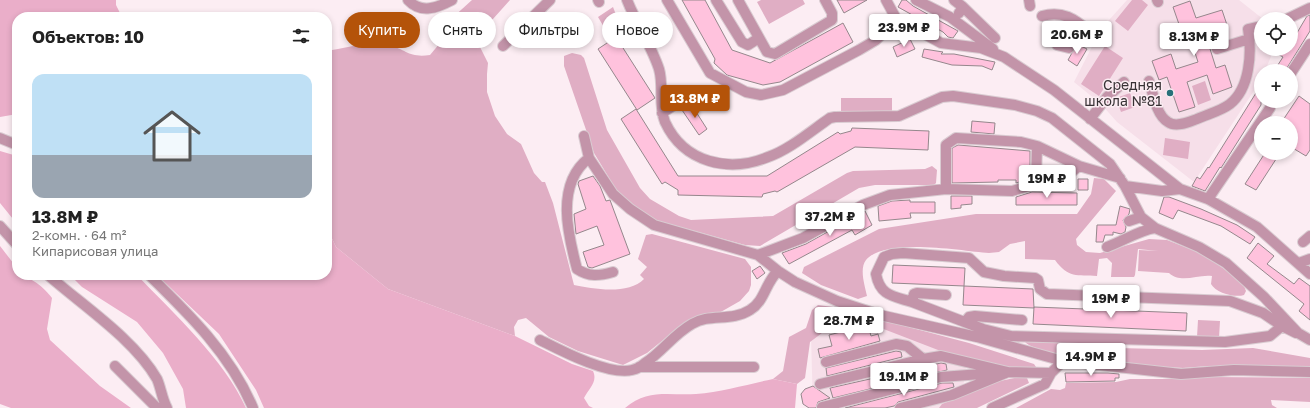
<!DOCTYPE html>
<html lang="ru">
<head>
<meta charset="utf-8">
<style>
  :root { --surface:#fff; --page:#f2f2f2; --text:#222; --muted:#767676; --accent:#b45309 }
  body { margin:0; font-family:"Golos Text",sans-serif; background:var(--page); color:var(--text); height:100vh; display:flex; flex-direction:column; font-size:15px; white-space:nowrap }
  * { box-sizing:border-box; margin:0 }
  p { font-size:13px; color:var(--muted) }
  .icon { flex:none; width:22px; height:22px; fill:none; stroke:currentColor; stroke-width:2; stroke-linecap:round; stroke-linejoin:round }
  .map { position:relative; flex:1; overflow:hidden }
  .panel { position:absolute; left:12px; top:12px; width:320px; height:268px; display:flex; flex-direction:column; background:var(--surface); border-radius:16px; box-shadow:0 2px 6px #0003 }
  .panel>* { flex:none }
  .hud { position:absolute; left:344px; top:12px; width:380px; height:36px; display:flex; gap:8px }
  .tools { position:absolute; left:1254px; top:12px; display:grid; gap:8px }
  .tools a { display:grid; place-items:center; width:44px; height:44px; border-radius:50%; background:var(--surface); box-shadow:0 2px 6px #0003; font-size:20px }
  .price { position:absolute; translate:-50% -34px; padding:0 9px; border-radius:4px; background:#fff; color:#222; font-size:13px; line-height:26px; filter:drop-shadow(0 1px 2px #0008) }
  .price::after { content:''; position:absolute; left:50%; top:24px; width:12px; height:9px; margin-left:-6px; background:inherit; clip-path:polygon(0 0,100% 0,50% 100%) }
  .price.on { background:var(--accent); color:#fff }
  ul { padding:0; list-style:none }
  li { display:grid; align-content:center; gap:8px; height:212px; padding:0 20px }
  li span { display:grid; place-items:center; height:124px; border-radius:12px; color:#555 }
  li>.icon { margin-inline-start:auto }
  span .icon { width:72px; height:72px; fill:#fffc; stroke-width:1 }
  li b { font-size:17px }
  h2 { display:flex; justify-content:space-between; align-items:center; height:48px; padding:0 20px; font-size:17px }
  .tag { padding:0 14px; border-radius:18px; background:var(--surface); box-shadow:0 2px 6px #0003; font-size:14px; line-height:36px }
  .tag.on { background:var(--accent); color:#fff }
  .map>svg:first-child { display:block }
</style>
</head>
<body>
<div class="map">
<svg width="1310" height="408" viewBox="0 0 1310 408">
  <rect width="100%" height="100%" fill="#fcedf3"/>
  <path fill="#f6dfe9" d="M1127 0H1239L1263 19H1261V49H1274L1265 71H1261V80L1194 182 1117 122 1101 104 1074 82 1101 29Z
    M870 322 967 361 960 408H813L811 336Z"/>
  <path fill="#e0aec4" d="M472 0H510L484 29 480 47 488 63 487 74V92L495 116 507 134 521 144 534 173 542 182H545L553 203 574 285C593 289 629 295 644 279L640 275 647 267 638 259 646 235 652 234 745 259 751 267V285L749 291 740 301 719 313 678 328 647 353 623 365 578 351 549 337 526 318 518 320 514 327 515 336 388 289 336 247 327 228V51C344 48 373 40 389 45 407 50 409 58 430 55L440 43 451 19Z
    M761 0H803L805 4 769 24 757 2Z
    M1132 0H1142L1148 5 1128 31 1115 21Z
    M613 7 620 25 608 34 598 17Z
    M1105 46 1123 58 1099 96 1081 84Z
    M572 53 581 55 584 58 607 130 640 188 650 199 679 216 691 220 773 216 847 173 853 171 925 169 932 166 937 170 936 183 934 185H875L859 188 760 246 745 245 648 218 620 196 594 153 564 66V56Z
    M1205 81 1211 100 1198 105 1192 86Z
    M1130 93 1135 107 1121 112 1116 98Z
    M841 98H892V113H841Z
    M1165 138 1190 142 1188 159 1163 155Z
    M1094 178 1104 179 1116 191 1076 239 1077 245 1086 252 1100 253 1149 239 1167 240 1203 254 1234 276 1244 286 1246 291 1244 295C1235 298 1216 293 1211 284L1212 276C1198 274 1181 284 1169 273L1171 251 1169 273 1138 271 1139 250 1158 251 1138 249 1135 275 1134 277H1111L1112 263 1107 258 1099 259 1097 276C1077 275 1068 278 1055 260L1025 259V241L1010 244 999 252 989 253C962 251 885 237 866 260 859 269 865 286 867 296L858 299 821 285 802 273 804 267 879 229 976 214H1077L1091 194Z
    M818 305 833 307 969 343 1034 364 1036 367H1001L951 355 868 323 822 333 810 342 805 378 797 384 773 379 783 371 789 337 806 328 812 310Z
    M1198 320 1220 321 1219 338 1197 337Z
    M1025 342 1092 344 1117 348 1202 350 1253 348 1310 358V369L1209 366 1183 368 1133 365 1125 363 1118 355C1108 355 1107 359 1101 359 1087 360 1032 351 1025 342Z
    M1019 377 1027 378 1029 383 977 408H939L942 404 1000 381Z
    M1209 377 1310 378V402L1271 400 1272 405 1277 408H1016L1051 389 1060 390 1065 388 1066 383 1116 382 1130 379H1180Z"/>
  <path fill="#eaaec9" d="M0 0H116V5L121 15 133 17H17V114L0 117Z
    M0 151 17 156V224L0 203Z
    M327 228 336 247 388 289 515 336 572 364 593 371C598 382 589 388 584 398L589 406 593 408H264L256 390 219 334 157 275H327Z
    M0 246 17 268V275C29 275 45 288 52 298L47 329 50 340 100 386 131 408H11L0 404Z
    M70 275H137C174 314 224 359 246 408H186L183 389 163 353 137 322 82 287Z
    M773 379 797 384 795 408H625C648 388 670 396 696 394 722 392 748 384 773 379Z"/>
  <path fill="#ffc2dd" stroke="#95878c" d="M682 0H705L732 50 770 63 843 23 853 42 780 82 763 85 727 75 714 63 715 59Z
    M837 0H867L844 13Z
    M902 0H906L913 6 958 31 953 38 948 37 943 32 898 7Z
    M1190 1 1196 18 1222 10 1227 25 1205 33 1216 68 1225 65 1232 87 1213 94 1207 75 1187 82 1195 107 1179 112 1167 77 1159 80 1152 61 1171 54 1176 69 1198 62 1187 28 1181 30 1173 7Z
    M1310 15V31L1285 71H1274L1283 57 1268 49H1291V43L1307 16Z
    M1072 26 1084 36 1080 42 1067 34Z
    M616 37 655 98 637 110 598 49Z
    M910 39 915 49 897 57 893 47Z
    M1077 44 1087 49 1077 66 1068 60Z
    M924 49 943 52 941 54H954L995 62 992 70 982 66 952 65 922 57Z
    M1261 85V105L1221 168 1220 167 1205 191 1192 186 1197 177 1200 179 1208 167 1209 168Z
    M1299 96 1310 104V150L1306 156 1291 147V123H1281Z
    M691 104 707 129 699 135 682 110Z
    M636 109 678 176H767L838 132 840 134 851 131 852 128 929 131 928 150 855 147 777 192 775 191 763 194 762 197 678 195V190L665 182 662 184 621 119Z
    M972 121 995 123 994 134 971 132Z
    M958 145 1030 151V179L1016 183V180H998V182L952 183V148Z
    M1265 153H1280L1256 190 1245 184Z
    M593 176 600 186 606 201 610 200 630 254 592 268 588 267 583 252 604 245 597 226 576 234 574 214 586 209 578 184 579 181Z
    M1078 179H1088V190H1078Z
    M1032 192 1077 193V205H1016V197Z
    M951 196H972V204L961 205V208L951 209Z
    M1164 197H1169L1201 209 1237 225 1255 237 1250 244 1221 226 1178 210 1173 219 1159 213Z
    M910 200V202H935V213H910L911 218 879 221 878 206 892 201Z
    M1120 206 1130 209 1129 214 1123 220 1126 227 1125 232 1121 234 1113 232V235H1105L1103 242H1096L1097 225H1116Z
    M865 211 872 225 855 235 852 230 789 264 782 253 806 244Z
    M1258 243 1274 256 1267 264 1294 284 1299 278 1310 286V320L1299 311 1304 304 1247 258Z
    M893 265 965 268 964 286 1033 289 1034 308 963 305 964 286 892 283Z
    M760 266 765 273 757 279 752 271Z
    M1034 307 1187 313 1186 331 1033 324Z
    M868 325 871 336 878 334 880 341 820 358 818 349 832 346 829 335Z
    M896 351 901 352 902 357 827 376 826 368Z
    M941 363 946 364 947 370 833 398 830 388Z
    M1065 373H1108L1119 374V378H1115V381L1066 382Z
    M942 383H953L954 387 898 402 894 406 885 408H845Z
    M813 386 830 398 818 402 816 408H809L803 404 801 394 805 389Z"/>
  <g fill="none" stroke-linecap="round" stroke-linejoin="round">
    <defs>
      <path id="minor" d="M408 0C421 14 437 8 452 0
        M598 0 599 2
        M627 0C636 23 651 45 659 69 664 86 658 105 665 122 684 163 729 173 768 157 789 150 811 131 830 118L835 117 899 116 942 97 953 96 1015 105 1037 111 1052 118 1110 164 1125 186 1141 217 1155 228 1199 247 1226 263 1264 297 1298 333 1310 340
        M667 0 710 73 746 92 761 95 783 90 859 50 876 40 896 21
        M716 0 742 42 748 45 759 38
        M738 0 767 52 775 54 832 20V13L825 0
        M886 0 898 22 910 26 941 43 981 48 1004 57 1054 90 1180 189 1208 199 1257 227 1310 274
        M916 0 950 17 993 49
        M954 0 963 7 959 13
        M1029 0 1030 6
        M1157 0 1158 2
        M963 7 995 38
        M1042 16C1062 10 1075 19 1090 32
        M1287 19 1310 8
        M1057 45 1069 48
        M503 46 550 0
        M1217 49 1249 39
        M1291 73 1310 44
        M1149 81C1153 93 1156 115 1168 122 1176 128 1189 122 1197 119 1208 114 1221 111 1230 104 1250 88 1252 53 1248 29L1261 26
        M662 113 688 96
        M1090 119 1107 97 1124 82
        M584 136 589 158 613 194 630 209 654 225 758 255 778 271 795 282 837 301 880 315 977 337 1063 361 1051 373 1045 384 992 408
        M0 138 17 145
        M589 158C555 184 568 235 577 269 589 277 599 276 613 272
        M1036 183 1037 146
        M1125 186 1162 191 1180 189
        M946 189V145L956 138 1021 142 1037 146 1079 166
        M1208 199 1270 108
        M1129 221 1141 217
        M0 226 17 245
        M1303 242 1310 236
        M1107 247C1123 241 1140 230 1155 228
        M758 255 803 238 863 205 890 195 946 189 1012 191 1069 174 1079 166 1120 178
        M1299 263 1310 259
        M48 275C82 305 134 339 157 379 161 388 162 399 167 408
        M149 275C189 314 231 355 253 408
        M946 295 917 293 914 294 912 302 983 329 1011 336 1225 342 1270 336 1282 326
        M912 302C893 296 880 296 876 274L884 257 892 254 903 253 969 258 984 272 1004 276 1035 278 1038 280 1040 289 1047 294 1230 301 1263 313 1282 326 1296 333
        M965 322 969 317 975 316 1022 320
        M540 340C560 350 609 376 632 370 636 369 642 366 645 363 662 352 674 334 692 324 710 313 731 322 750 310 765 301 765 283 778 271
        M1063 361 1181 374 1234 370 1310 372
        M826 362 896 344 907 346 923 359 941 356 1008 372 952 395 900 408
        M115 366 157 408
        M639 367H754
        M820 384 923 359
        M822 407 941 377 1008 372 1051 373"/>
    </defs>
    <use href="#minor" stroke="#d9cbd1" stroke-width="12"/>
    <use href="#minor" stroke="#c394a9" stroke-width="10"/>
  </g>
  <circle fill="#277079" stroke="#fcedf3" stroke-width="1.5" cx="1170" cy="93" r="4"/>
  <g text-anchor="middle" stroke-width="3" stroke-linejoin="round" paint-order="stroke">
    <g font-size="14" fill="#383235" stroke="#fcedf3" text-anchor="end">
      <text x="1162" y="90">Средняя<tspan x="1162" dy="16">школа №81</tspan></text>
    </g>
  </g>
</svg>
<div class="tools">
<a><svg class="icon" aria-label="locate" viewBox="0 0 24 24"><circle cx="12" cy="12" r="6"/><path d="M12 2v4M12 18v4M2 12h4M18 12h4"/></svg></a>
<a>+</a>
<a>−</a>
</div>
<b class="price" style="left:904px;top:48px">23.9M ₽</b>
<b class="price" style="left:1077px;top:55px">20.6M ₽</b>
<b class="price" style="left:1194px;top:57px">8.13M ₽</b>
<b class="price on" style="left:695px;top:119px">13.8M ₽</b>
<b class="price" style="left:1047px;top:199px">19M ₽</b>
<b class="price" style="left:830px;top:237px">37.2M ₽</b>
<b class="price" style="left:1111px;top:319px">19M ₽</b>
<b class="price" style="left:849px;top:341px">28.7M ₽</b>
<b class="price" style="left:1091px;top:377px">14.9M ₽</b>
<b class="price" style="left:904px;top:397px">19.1M ₽</b>
<div class="hud">
<a class="tag on">Купить</a>
<a class="tag">Снять</a>
<a class="tag">Фильтры</a>
<a class="tag">Новое</a>
</div>
<section class="panel">
<h2>Объектов: 10<svg class="icon" aria-label="filters" viewBox="0 0 24 24"><path d="M4 7h16M4 17h16"/><circle cx="9" cy="7" r="2"/><circle cx="15" cy="17" r="2"/></svg></h2>
<ul>
<li><span style="background:linear-gradient(#bfe0f5 65%,#9aa5b1 0)"><svg class="icon" aria-label="home" viewBox="0 0 24 24"><path d="M3 11l9-7 9 7M6 9v11h12V9"/></svg></span><div><b>13.8M ₽</b><p>2-комн. · 64 m²</p><p>Кипарисовая улица</p></div></li>
</ul>
</section>
</div>
</body>
</html>
